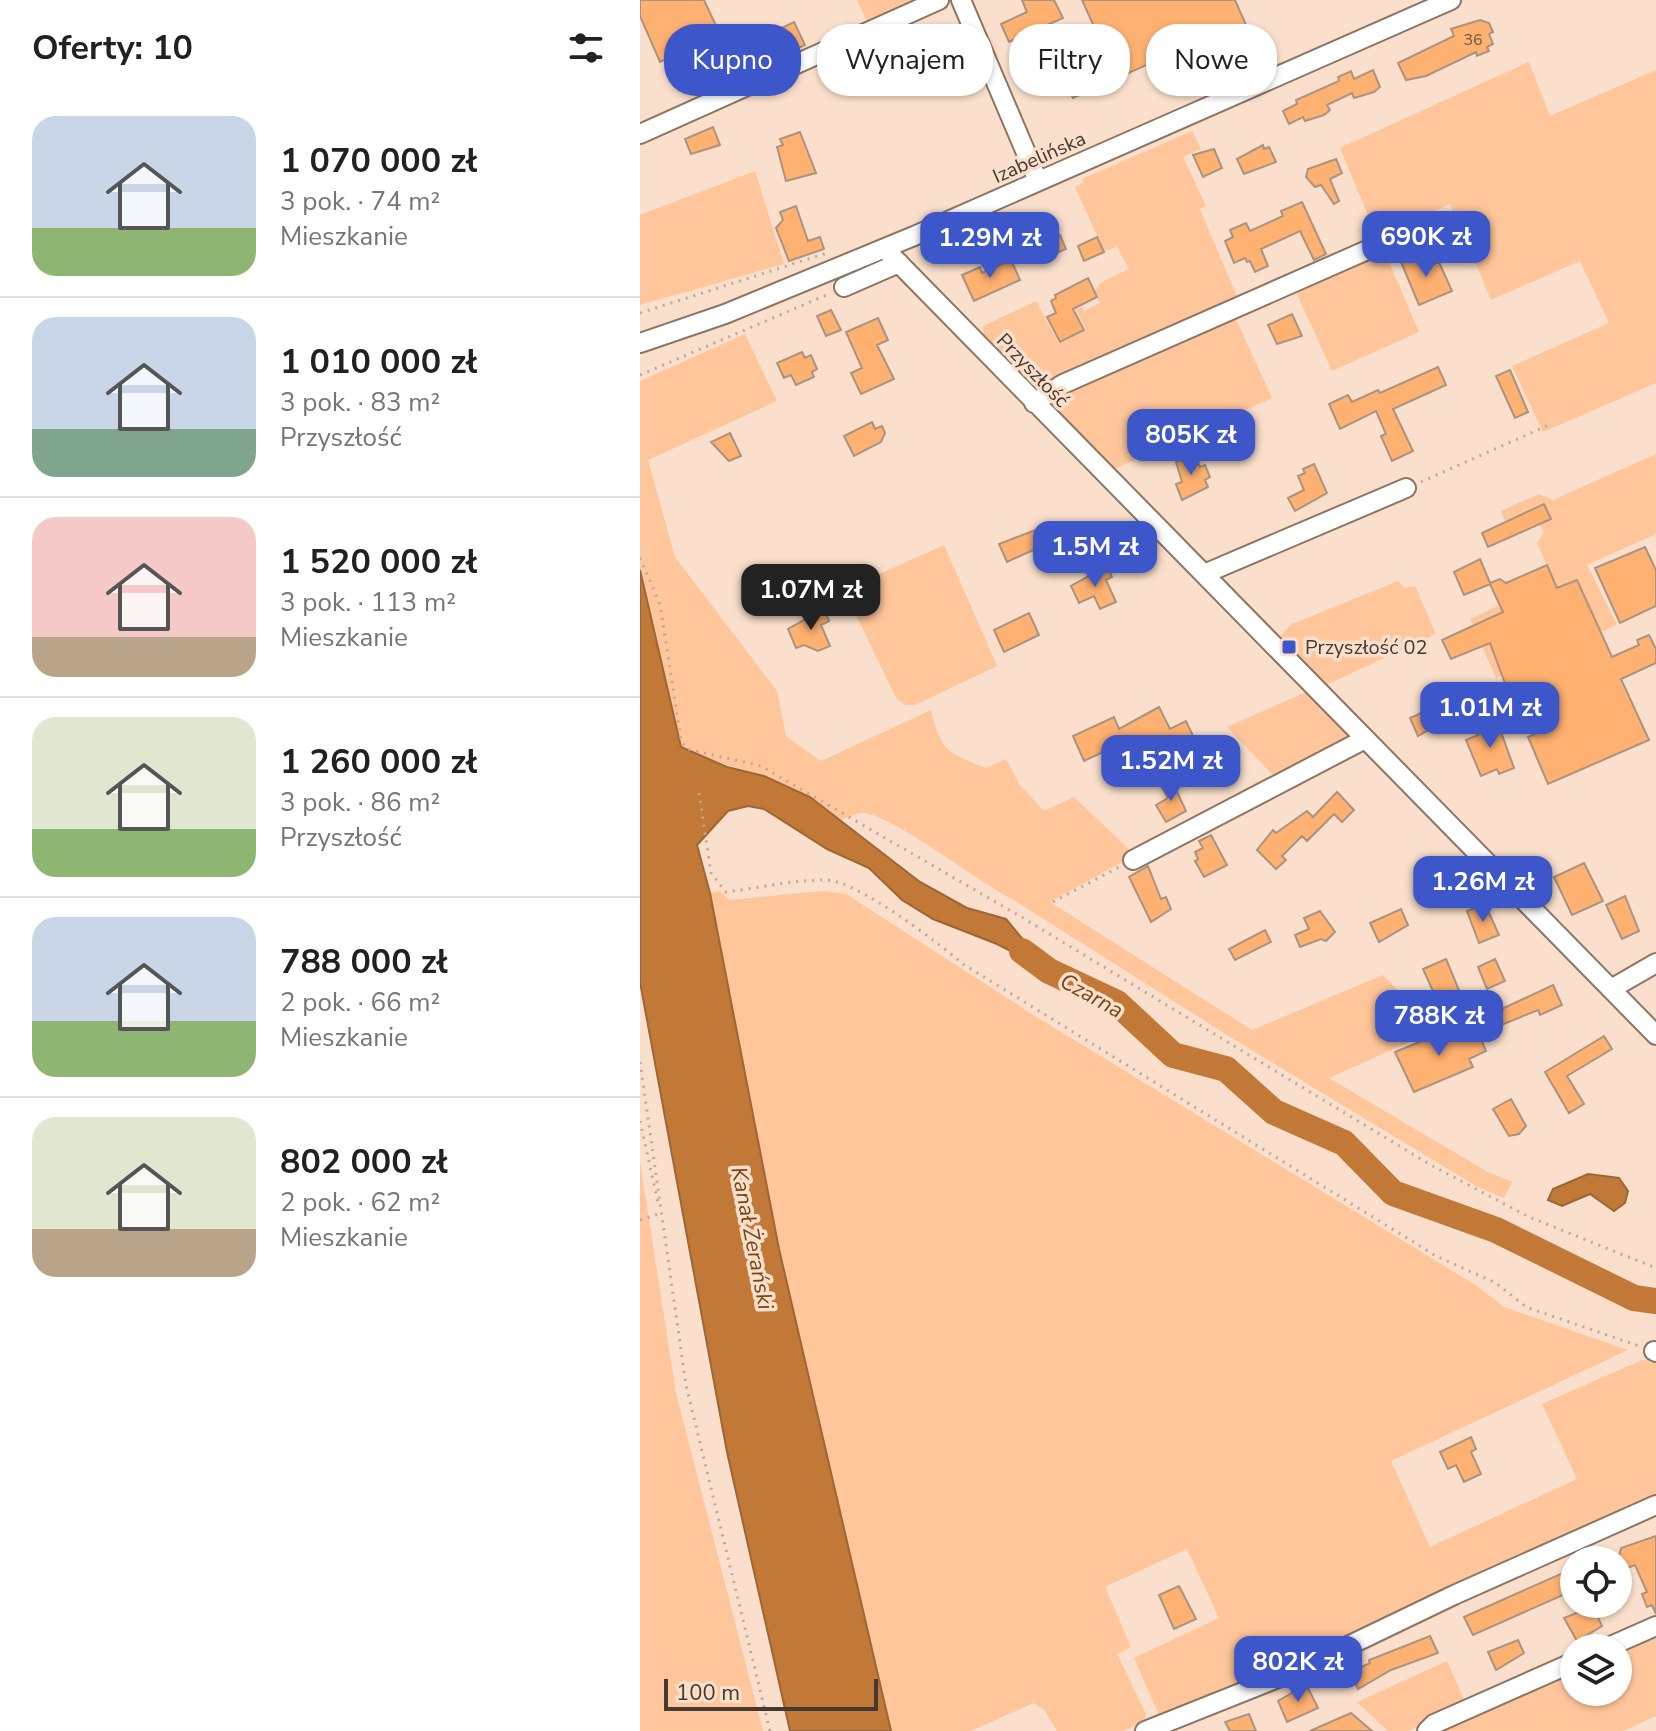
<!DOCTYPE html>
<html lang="pl">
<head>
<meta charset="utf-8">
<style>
  :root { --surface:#fff; --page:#f2f2f2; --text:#202124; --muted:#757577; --line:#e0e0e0; --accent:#3d56c9 }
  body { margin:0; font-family:"Nunito Sans",sans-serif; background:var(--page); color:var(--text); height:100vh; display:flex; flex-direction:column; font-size:30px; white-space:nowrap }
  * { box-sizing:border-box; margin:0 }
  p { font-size:26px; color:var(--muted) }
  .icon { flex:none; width:44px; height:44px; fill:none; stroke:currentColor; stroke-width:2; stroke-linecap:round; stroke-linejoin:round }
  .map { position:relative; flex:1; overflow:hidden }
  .sheet { display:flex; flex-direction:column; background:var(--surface); width:640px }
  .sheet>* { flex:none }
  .hud { position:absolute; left:24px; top:24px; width:760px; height:72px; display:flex; gap:16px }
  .fabs { position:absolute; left:920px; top:1546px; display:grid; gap:16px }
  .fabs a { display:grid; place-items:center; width:72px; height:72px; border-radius:50%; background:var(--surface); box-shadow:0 2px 6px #0004; font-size:40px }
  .scale { position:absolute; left:24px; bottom:20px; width:214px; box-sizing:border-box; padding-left:8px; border:4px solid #443a32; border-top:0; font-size:22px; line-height:28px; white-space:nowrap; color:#443a32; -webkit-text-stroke:6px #fae0cc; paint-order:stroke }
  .price { position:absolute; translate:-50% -68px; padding:0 18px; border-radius:16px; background:var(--accent); color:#fff; font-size:26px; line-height:52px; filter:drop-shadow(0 2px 4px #0008) }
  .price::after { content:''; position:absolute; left:50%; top:48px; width:24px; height:18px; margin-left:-12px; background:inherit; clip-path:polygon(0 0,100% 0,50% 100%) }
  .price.active { background:#222; color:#fff }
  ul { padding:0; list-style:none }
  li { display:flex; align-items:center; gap:24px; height:200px; padding:0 32px }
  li+li { border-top:2px solid var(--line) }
  li span { display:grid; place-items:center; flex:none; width:224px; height:160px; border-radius:24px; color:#555 }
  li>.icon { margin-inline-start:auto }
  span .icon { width:96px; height:96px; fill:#fffc; stroke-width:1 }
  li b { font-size:34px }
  h2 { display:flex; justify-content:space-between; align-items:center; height:96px; padding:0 32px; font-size:34px }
  .tag { padding:0 28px; border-radius:32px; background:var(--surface); box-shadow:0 2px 6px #0004; font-size:28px; line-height:72px }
  .tag.active { background:var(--accent); color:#fff }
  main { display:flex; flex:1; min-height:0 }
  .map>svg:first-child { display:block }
</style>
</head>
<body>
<main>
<section class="sheet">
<h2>Oferty: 10<svg class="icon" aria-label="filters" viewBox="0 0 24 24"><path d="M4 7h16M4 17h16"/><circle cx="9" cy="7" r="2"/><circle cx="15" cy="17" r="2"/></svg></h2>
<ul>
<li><span style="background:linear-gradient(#c9d6e8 70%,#8fb573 0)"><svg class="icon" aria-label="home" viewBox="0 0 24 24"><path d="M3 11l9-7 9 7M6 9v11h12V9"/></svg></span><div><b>1 070 000 zł</b><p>3 pok. · 74 m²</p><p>Mieszkanie</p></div></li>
<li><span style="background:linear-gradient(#c9d6e8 70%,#7fa58c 0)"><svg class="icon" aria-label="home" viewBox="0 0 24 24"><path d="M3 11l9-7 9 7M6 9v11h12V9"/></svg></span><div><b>1 010 000 zł</b><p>3 pok. · 83 m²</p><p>Przyszłość</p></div></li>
<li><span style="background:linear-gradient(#f6c9c9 75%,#b9a48a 0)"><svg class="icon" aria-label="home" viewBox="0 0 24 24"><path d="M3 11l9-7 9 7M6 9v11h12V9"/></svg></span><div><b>1 520 000 zł</b><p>3 pok. · 113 m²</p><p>Mieszkanie</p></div></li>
<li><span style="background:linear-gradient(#dfe7d0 70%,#8fb573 0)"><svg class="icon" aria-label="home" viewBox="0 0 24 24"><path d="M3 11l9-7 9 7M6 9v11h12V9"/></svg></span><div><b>1 260 000 zł</b><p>3 pok. · 86 m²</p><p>Przyszłość</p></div></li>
<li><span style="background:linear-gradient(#c9d6e8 65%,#8fb573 0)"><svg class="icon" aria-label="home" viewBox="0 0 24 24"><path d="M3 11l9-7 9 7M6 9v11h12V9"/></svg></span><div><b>788 000 zł</b><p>2 pok. · 66 m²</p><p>Mieszkanie</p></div></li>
<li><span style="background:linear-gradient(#dfe7d0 70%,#b9a48a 0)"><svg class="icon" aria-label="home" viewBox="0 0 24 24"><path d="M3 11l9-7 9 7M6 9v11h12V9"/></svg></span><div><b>802 000 zł</b><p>2 pok. · 62 m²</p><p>Mieszkanie</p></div></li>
</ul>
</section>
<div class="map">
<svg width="1016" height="1731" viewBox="0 0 1016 1731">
  <rect width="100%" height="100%" fill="#fae0cc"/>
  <path fill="#fec69a" d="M217 0H276L227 22Z
    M889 62 910 116 1016 70V383L903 432 872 366 969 323 940 261 851 300 810 204 737 237 700 148Z
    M552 131 561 149 543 157 566 206 560 209 598 299 402 390 391 388 344 341 343 326 396 301 419 344 446 330 436 310 442 307 444 311 460 303 454 292 460 283 489 269 477 247 464 251 435 187 443 183 442 179Z
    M115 171 144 264 0 305V215Z
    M744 250 779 332 692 371 655 290Z
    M595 317 632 398 472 470 409 404 411 398Z
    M105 334 137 401 8 460 35 557 137 691 146 736 181 761 291 710C301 751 307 753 346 768L366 759 379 784 404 811 434 797 495 855 410 902 612 1030 743 975 796 1030 689 1078 846 1171 872 1182 864 1198 836 1186 595 1040 372 899C340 883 246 810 221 813 213 814 205 819 197 821 147 777 99 773 41 747L0 570V381Z
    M1016 454V534L947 565 977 625 856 678 830 619 913 580 897 543 904 533 900 524 910 519 904 504 865 521 861 511 899 494 913 500Z
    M304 545 357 666 275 705H265L256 698 204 590Z
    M758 581 765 588 775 586 796 634 686 685 640 637 650 625Z
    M666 692 713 740 638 780 587 727Z
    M80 891 89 900 183 891 206 894 395 1016 834 1284 864 1307 988 1350 751 1461 790 1547 937 1479 902 1404 1002 1360H1016V1496L671 1651 673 1657 525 1717 519 1715 494 1658 579 1618 547 1549 465 1587 491 1647 477 1654 506 1714 504 1721 484 1731H417L405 1711 394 1703 331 1731H251L139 1249 70 893Z
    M0 1162 36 1393 123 1731H0Z
    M1016 1632V1716L983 1731H803L812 1723 934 1669V1692H978V1649Z
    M807 1661 826 1704 768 1731H748L717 1702Z"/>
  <path fill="#c27937" stroke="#9c6636" stroke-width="2" d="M0 570 41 747 87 767 124 776 170 797 280 882 327 908 366 919 409 971 357 944 293 919 262 900 229 868 187 849 124 809 108 806 88 811 57 845 70 893 139 1249 251 1731H150L87 1452 0 982Z
    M948 1174 979 1178 988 1191 985 1203 974 1211 950 1194 922 1206 908 1200 913 1189Z"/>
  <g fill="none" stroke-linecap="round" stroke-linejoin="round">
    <path stroke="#c27937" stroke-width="26" d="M382 951 409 971 477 1003 533 1055 586 1069 634 1112 704 1143 753 1193 856 1230 994 1298 1016 1301"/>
  </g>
  <path fill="#feb170" stroke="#ab9380" stroke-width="2" d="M0 0H64L80 34 20 62 0 16Z
    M382 0H414L423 18 369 42 361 24 387 12Z
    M442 0H595L606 25 535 54 548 85 538 90 524 57 433 98 410 53 435 42 440 54 462 44Z
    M840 20 849 23 853 32 849 34 853 44 847 47 849 51 837 56 836 52 786 76 766 80 758 63 814 36 811 29Z
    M154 22 165 45 142 56 131 33Z
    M733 70 740 87 734 92 714 98 712 93 687 105 690 110 684 115 665 121 663 117 649 124 643 111 657 104 656 100 699 81 698 77 711 71 714 79Z
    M73 127 80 145 51 154 45 139Z
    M160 132 176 173 146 181 137 147 143 145 140 139Z
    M623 145 624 149 629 147 636 162 604 174 597 159Z
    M574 149 582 168 563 177 553 155Z
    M696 159 702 173 690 179 699 201 694 204 681 185 675 187 666 177 668 169Z
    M662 202 686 254 674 260 660 231 621 249 628 266 615 272 610 261 607 262 605 258 594 263 585 241 593 237 590 230 606 223 610 231 643 216 641 211Z
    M156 206 168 241 180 237 184 249 149 261 136 228 143 220 140 212Z
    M420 235 426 249 394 262 390 250Z
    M457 237 464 252 444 261 438 246Z
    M783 253 789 266 799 262 812 291 779 305 761 262Z
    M371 260 380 280 334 301 322 275 340 267 342 273Z
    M448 278 457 297 433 309 444 330 420 342 407 317 416 313 411 301 416 298 415 295Z
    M191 310 201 330 186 336 177 316Z
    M652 314 662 336 637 344 628 325Z
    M238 318 248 340 237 345 254 379 221 394 211 373 222 368 206 332Z
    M162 352 165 358 171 355 177 369 172 372 174 377 156 385 151 375 144 378 137 363Z
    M798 367 806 385 753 409 773 451 752 461 741 436 746 434 736 411 700 429 689 404 708 395 712 402 738 390 740 393Z
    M870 370 888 412 875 418 856 376Z
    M232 422 235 429 242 426 245 433 241 442 214 456 204 436Z
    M90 433 101 456 89 461 71 442Z
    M554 454 560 467 565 465 570 477 565 480 568 487 542 500 536 484 542 482 536 462Z
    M674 464 687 493 655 511 648 498 664 490 658 476 665 473 663 469Z
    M904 504 911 519 848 547 842 533Z
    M411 524 417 539 431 532 436 543 410 555 413 562 401 568 393 550 367 562 359 544Z
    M1005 547 1016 570V606L980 623 955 568Z
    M840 559 850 583 860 579 866 583 907 565 917 588 937 580 972 657 999 645 997 640 1009 635 1016 649V663L981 679 1009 740 908 784 888 737 913 726 862 719 876 713 850 643 811 659 802 640 863 612 850 584 824 595 814 572Z
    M467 566 472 577 466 580 476 602 460 609 454 596 439 603 431 586Z
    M184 609 189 621 181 625 190 646 178 651 164 645 156 648 148 629Z
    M389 613 399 635 364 652 354 630Z
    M812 699 818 713 778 736 770 718Z
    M519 707 530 729 546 721 555 740 530 751 524 740 505 749 500 738 492 742 491 739 444 761 433 736 474 717 479 729Z
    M857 721 874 768 859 774 857 769 841 776 826 740 838 735 836 730Z
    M576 739 596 759 582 772 560 755Z
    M532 781 546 811 526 822 516 805 528 798 522 787Z
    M697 792 714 810 702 822 694 814 667 841 662 836 642 856 646 860 636 869 617 850 633 830 636 833 667 811 673 817Z
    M571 835 587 865 564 877 555 861 558 859 555 852 563 848 559 841Z
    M944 863 963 901 932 915 914 877Z
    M508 866 521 899 526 897 531 909 511 922 489 877Z
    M985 896 999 931 982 939 966 905Z
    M845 904 859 935 839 943 827 911Z
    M761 909 768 925 739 942 730 923Z
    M680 911 695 932 686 941 681 939 660 947 655 935 669 929 664 918Z
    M625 930 631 942 595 960 589 949Z
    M806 959 821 995 808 1000 806 994 796 998 783 969Z
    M855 959 865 981 847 989 838 967Z
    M913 985 922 1005 900 1015 898 1010 859 1026 853 1013Z
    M816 1027 822 1041 839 1034 846 1051 829 1059 833 1067 774 1092 755 1052Z
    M964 1036 972 1049 927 1076 944 1104 929 1113 905 1072Z
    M871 1099 886 1126 879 1134 869 1136 853 1109Z
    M831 1437 836 1449 831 1452 841 1474 824 1482 816 1465 808 1469 800 1452Z
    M1016 1536V1614L1012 1605 1007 1607 1002 1594 1007 1592 995 1565 987 1568 978 1560 981 1548Z
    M934 1568V1590L833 1635 824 1617Z
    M539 1586 556 1619 534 1629 519 1595Z
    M953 1606 962 1626 937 1641 924 1618Z
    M790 1636 798 1653 751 1670 718 1689 711 1672 730 1663 729 1660Z
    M878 1640 884 1653 856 1670 848 1652Z
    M668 1688 678 1708 647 1722 638 1701 659 1689Z
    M711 1713 732 1731H670Z
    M609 1714 616 1731H590L585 1722Z"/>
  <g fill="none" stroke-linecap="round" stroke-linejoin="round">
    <defs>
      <path id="minor" d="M321 0 398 181
        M0 134 299 0
        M245 249 1016 1035
        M204 287 259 263
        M0 343 85 314 274 236 811 0
        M394 403 423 384 775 229
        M564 574 766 488
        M493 860 725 739
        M971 989 1016 963
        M1014 1351 1016 1352
        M966 1648 1016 1626
        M505 1731 658 1670 814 1595 1016 1505
        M787 1731 794 1724 934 1662"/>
    </defs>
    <use href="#minor" stroke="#8c7563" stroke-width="22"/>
    <path stroke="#bda999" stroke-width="3" stroke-dasharray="2 6" stroke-linecap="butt" d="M0 313 187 253
      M0 375 191 293
      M781 482 909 425
      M0 558 20 604 41 740 47 749 121 766 378 915 789 1164 889 1217 1016 1268
      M59 793 71 873 86 892C118 888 153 880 186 880 216 880 299 943 323 964L796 1256 856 1283 886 1307 999 1346
      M413 902 479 867
      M0 1062 46 1385 130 1731
      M0 1121 19 1207
      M0 1220 21 1213"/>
    <use href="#minor" stroke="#fff" stroke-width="18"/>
  </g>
  <rect fill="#3d56c9" stroke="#fae0cc" stroke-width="3" x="641" y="639" width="16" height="16" rx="4"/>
  <g text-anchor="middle" stroke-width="7" stroke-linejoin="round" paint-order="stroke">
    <g font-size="16" fill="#725842">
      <text x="833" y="45">36</text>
    </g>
    <g font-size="20" fill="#443a32" stroke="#fae0cc">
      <text transform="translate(399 157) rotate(-24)" y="7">Izabelińska</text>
      <text transform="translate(393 370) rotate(46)" y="7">Przyszłość</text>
    </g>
    <g font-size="20" fill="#443a32" stroke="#fae0cc" text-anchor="start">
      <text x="665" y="654">Przyszłość 02</text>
    </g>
    <g font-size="22" font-style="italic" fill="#764515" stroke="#fae0cc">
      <text transform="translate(452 995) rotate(29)" y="8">Czarna</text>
      <text transform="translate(113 1238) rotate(79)" y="8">Kanał Żerański</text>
    </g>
  </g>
</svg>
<div class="fabs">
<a><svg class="icon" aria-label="locate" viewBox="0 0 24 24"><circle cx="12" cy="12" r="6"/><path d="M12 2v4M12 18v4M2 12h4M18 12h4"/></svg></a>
<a><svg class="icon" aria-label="layers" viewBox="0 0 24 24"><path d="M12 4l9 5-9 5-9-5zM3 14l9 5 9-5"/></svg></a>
</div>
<div class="scale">100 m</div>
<b class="price" style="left:786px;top:279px">690K zł</b>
<b class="price" style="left:350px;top:280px">1.29M zł</b>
<b class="price" style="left:551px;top:477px">805K zł</b>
<b class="price" style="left:455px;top:589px">1.5M zł</b>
<b class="price active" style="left:171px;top:632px">1.07M zł</b>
<b class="price" style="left:850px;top:750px">1.01M zł</b>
<b class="price" style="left:531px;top:803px">1.52M zł</b>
<b class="price" style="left:843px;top:924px">1.26M zł</b>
<b class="price" style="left:799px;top:1058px">788K zł</b>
<b class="price" style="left:658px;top:1704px">802K zł</b>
<div class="hud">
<a class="tag active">Kupno</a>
<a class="tag">Wynajem</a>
<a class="tag">Filtry</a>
<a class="tag">Nowe</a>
</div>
</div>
</main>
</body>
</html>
